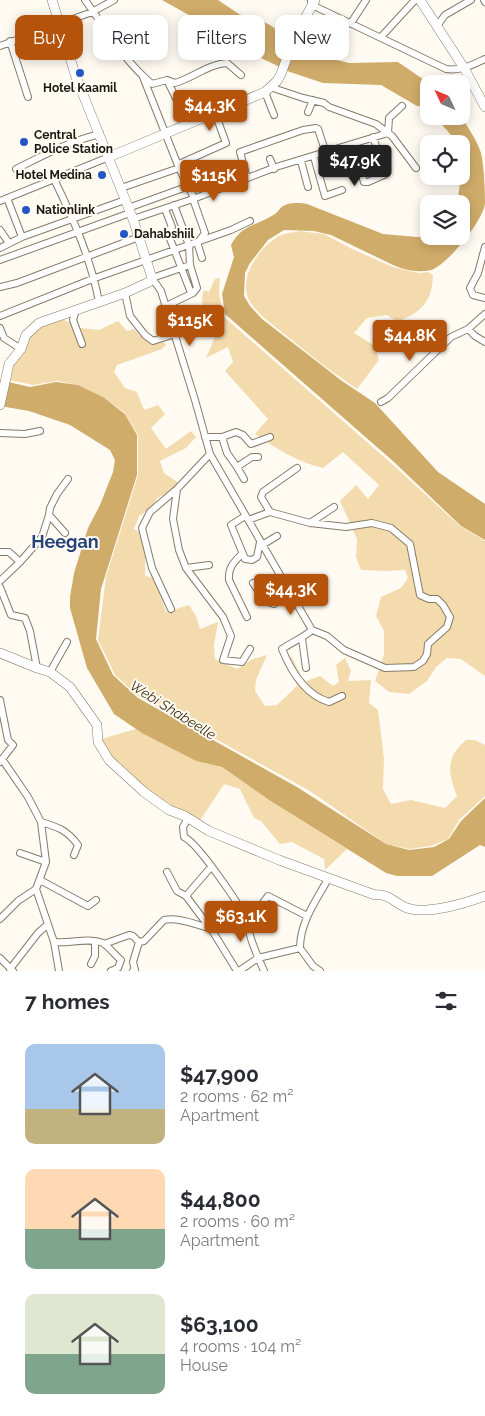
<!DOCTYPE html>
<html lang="en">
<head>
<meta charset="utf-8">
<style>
  :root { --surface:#fff; --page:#f2f2f3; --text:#2b2b33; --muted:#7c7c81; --accent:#b45309 }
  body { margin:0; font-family:Raleway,sans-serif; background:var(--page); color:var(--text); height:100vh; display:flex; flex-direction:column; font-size:19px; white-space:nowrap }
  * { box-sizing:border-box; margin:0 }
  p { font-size:16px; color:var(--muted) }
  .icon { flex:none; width:28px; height:28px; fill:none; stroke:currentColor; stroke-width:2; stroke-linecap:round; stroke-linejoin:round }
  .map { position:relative; height:971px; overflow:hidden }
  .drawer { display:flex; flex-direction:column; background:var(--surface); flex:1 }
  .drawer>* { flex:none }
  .banner { position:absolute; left:15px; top:15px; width:455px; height:45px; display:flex; gap:10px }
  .needle { width:32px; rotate:314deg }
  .controls { position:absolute; left:420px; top:75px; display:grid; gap:10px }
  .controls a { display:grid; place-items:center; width:50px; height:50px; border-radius:10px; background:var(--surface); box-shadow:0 2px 12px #0003; font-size:25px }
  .price { position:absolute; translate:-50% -42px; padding:0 11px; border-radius:5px; background:var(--accent); color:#fff; font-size:16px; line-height:32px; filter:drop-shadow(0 1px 2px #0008) }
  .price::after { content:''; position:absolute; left:50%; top:30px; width:15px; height:11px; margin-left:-8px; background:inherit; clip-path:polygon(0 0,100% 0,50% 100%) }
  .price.on { background:#222; color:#fff }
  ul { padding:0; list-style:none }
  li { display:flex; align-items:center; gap:15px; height:125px; padding:0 25px }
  li span { display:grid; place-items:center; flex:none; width:140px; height:100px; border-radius:10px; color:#555 }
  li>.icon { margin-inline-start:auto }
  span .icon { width:60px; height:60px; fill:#fffc; stroke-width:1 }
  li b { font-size:21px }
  h2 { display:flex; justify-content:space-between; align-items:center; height:60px; padding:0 25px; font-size:21px }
  .tag { padding:0 18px; border-radius:10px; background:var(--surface); box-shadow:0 2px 12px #0003; font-size:18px; line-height:45px }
  .tag.on { background:var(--accent); color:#fff }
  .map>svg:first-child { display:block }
</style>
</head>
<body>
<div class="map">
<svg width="485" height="971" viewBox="0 0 485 971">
  <rect width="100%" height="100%" fill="#fffbf3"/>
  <path fill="#f4dbae" d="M299 231 324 234 352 249 393 267 419 273 428 272 433 275C432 303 421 312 397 322L387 315 367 318 354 333 375 346 379 360 357 389 323 365 263 317C257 311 249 303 247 295 241 273 261 246 279 236 285 233 292 233 299 231Z
    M220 278 219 293 223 316 392 464 460 526 485 541V676L461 659 447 658 436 667 427 681 409 694 389 692 375 681 384 654V631L376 616 381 597 401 588 408 578 405 570 385 571 361 570 356 557 357 539 340 501 356 485 368 499 379 485 343 452 323 468C297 462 277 449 255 434L268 419 225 371 233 362 228 347 206 358 215 337 221 330C208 320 198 307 204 290L209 292 215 279Z
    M58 317 81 328 99 330 118 321 127 331 134 329 140 336 162 339 166 345 162 349 117 365 114 372 125 388 137 392 144 410 158 405 165 414 151 428 166 449 191 431 196 437 186 448 160 461 164 473 179 483 172 491 157 498 152 508 139 516 134 529 141 533 147 552 145 560V576L156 578 158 588 166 612 189 605 196 616 200 629 218 622 214 645 215 659 237 669 253 659 267 655 256 680 255 691 265 706 277 705 297 686 289 659 291 656 304 682 320 676 333 686 339 682 336 665 345 658 351 671 348 681 371 680 369 703 378 710 384 759 383 789 391 804 411 800 445 808 457 796C448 772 445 758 466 740H475L485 745V796L459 820 448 839 431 846 409 849 386 844 310 791 139 697 115 675 98 640 106 577 138 475V435L125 413 103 397 78 385 57 381 33 385 9 380 11 365 38 324Z
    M136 729 196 761 222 767 269 800 347 849 325 870 324 859 292 842 280 844 261 821 254 818 240 789 224 784 199 822 159 799 110 758 101 739Z"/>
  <path fill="#d0ac6a" d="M162 0H218L239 14 249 18 260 20 270 25 299 46 337 60 349 63 398 62 430 84H429V112L424 107 417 106 381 85 323 83 290 72 261 58 226 39 203 23Z
    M434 116H461C467 126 478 142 481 153 484 165 485 190 485 203 484 220 447 265 431 270 419 273 404 270 393 265L331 235 314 231 284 230 268 240 250 263 245 273 244 296 250 306 262 319 342 381 375 403 438 472 485 504V540L461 526 394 462 225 314 222 294 234 257 231 245C242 224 257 226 275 214 278 212 280 208 283 206 290 202 300 203 307 204L383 234 417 237 429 236H461V204H457L461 176V144H454L451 135Z
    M0 380 30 387 56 382 78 385 103 397 125 414 137 435V475L101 589 96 639 113 675 138 698 297 787 386 844 409 850 434 847 449 839 461 821 485 798V847L480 845 432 876H397L386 873 269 800 222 767 196 761 142 733 114 714 87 668 70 608V597L74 573 88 528 100 505 113 472 115 460 110 450 70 425 29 411 0 406Z"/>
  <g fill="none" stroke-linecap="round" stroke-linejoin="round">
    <defs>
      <path id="street" d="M85 0C106 29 124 61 152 84L167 80 175 83C193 78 208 64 227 63L241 75
        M484 0 485 2
        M311 1 312 5 446 69C461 71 472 65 485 59
        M437 26 445 15 471 0
        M341 35 345 24 351 23 366 0
        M381 37 415 0
        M10 41 28 97
        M0 46 92 12 114 0
        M143 77 179 168 194 198
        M167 80 188 123
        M270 87 303 98 324 103 329 107 376 124 392 136 416 168
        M265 92 274 115
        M308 112 313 100
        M388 133 389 118 402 106
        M352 145 364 182H368L386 174 373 137
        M314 157 325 196 342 190
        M270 159 274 169
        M301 161 308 187
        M179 164 226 143 215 113
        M16 169C44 155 70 141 100 134
        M247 178 240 152 303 130 316 128 318 129 326 153
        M54 179C73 218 91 259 99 302
        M121 188 179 168
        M7 198 22 237
        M193 199 205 233 199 241
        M0 201 109 157
        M128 208 189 186
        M165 209 172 227 167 231 191 293
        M133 219 193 199 276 167 388 133
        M0 230 9 243
        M197 242 202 258
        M485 247 478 273 470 288 473 295 485 298
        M0 248 22 237 125 200
        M0 260 130 213
        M190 265 152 278 161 291 195 400 210 454 312 630 327 636 344 650 385 668 414 667 423 661 427 654 428 644 447 627 450 617 443 605 437 599H429L420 595 410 544 391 528 372 523 346 527 310 523 270 512 248 520
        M0 287 17 283 139 237
        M125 293 130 316 145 335 153 341 175 334
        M166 306 193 293 197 288 190 265 189 245 174 205
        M76 310 73 320 82 344
        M0 316 95 278 231 230 250 221
        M172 324 210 319
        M0 328 4 338 21 349
        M468 329 475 336 485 342
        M381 402 388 398 451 337 468 329 485 314
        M0 433 25 434 40 431
        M205 437H222L236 432 243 435 251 444 270 437
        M222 437 227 453 237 467 244 479
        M237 467 252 457H258
        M177 489 173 519 179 550 186 568 223 617 231 636 223 660 242 662 250 649
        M270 512 261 497 263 492 297 468
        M49 515 65 533
        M245 516 231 525 245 559 252 560 257 557 260 542
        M310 523 334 507
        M262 545 277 536
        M0 552H9L20 562 0 581
        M242 554C234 562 228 567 229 580L247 617
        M20 562 42 537 49 515 50 508 57 494 68 479
        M186 568 209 565
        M253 583C259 591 263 602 274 604L289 592
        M0 587 11 615 25 618 30 631 37 668
        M171 609 152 568 142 528 150 512 177 489 210 454
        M312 630C303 638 292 642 282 649 291 671 305 695 329 702L342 696
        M302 639 306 668
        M50 672 67 642
        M0 700 8 740 13 745 0 762
        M188 818 183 827 184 837C198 843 239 904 247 920 249 925 248 930 250 935 253 947 259 959 264 971
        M41 822C58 827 67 830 78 845L74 855
        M20 853 46 862
        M167 872 177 891 186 896 213 932 237 971
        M40 880 88 906 96 900
        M36 889 54 942 59 971
        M186 896 211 867
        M0 919 18 901 36 889 46 862 41 822 28 797 2 759
        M248 922 268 896 307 916
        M213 932 240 909
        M54 942C69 944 88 937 103 943 109 947 115 955 121 960L118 968 111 971
        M104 944 129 935 133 936 139 942 144 941 164 920C179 917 196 925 210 928
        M300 948C300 922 316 901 328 879
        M0 958 13 971
        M91 964 95 956V941
        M10 969 38 933 47 925
        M133 971 135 970 133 962 139 942
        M239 971 258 958 300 948 313 966 320 971"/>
      <path id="secondary" d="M420 0 464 68 485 107
        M109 157 265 92 277 81 281 74 294 38 315 0
        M0 405 9 364 21 349 26 335 39 323 125 293 149 282 152 278 133 219 76 77 52 0
        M0 653 37 668 50 672 70 687 97 725 98 742 109 760 144 792 169 810 185 816 209 831 279 860 375 895C388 893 396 904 407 908 427 915 466 903 485 896"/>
    </defs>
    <use href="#street" stroke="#857b69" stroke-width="8"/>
    <use href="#secondary" stroke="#857b69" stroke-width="10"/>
    <use href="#street" stroke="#fff" stroke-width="6"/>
    <use href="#secondary" stroke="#fff" stroke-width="9"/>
  </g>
  <g fill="#2156c3" stroke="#fffbf3" stroke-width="2">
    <circle cx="80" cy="73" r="5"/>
    <circle cx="24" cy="142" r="5"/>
    <circle cx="102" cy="175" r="5"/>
    <circle cx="26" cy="210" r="5"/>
    <circle cx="124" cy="234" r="5"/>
  </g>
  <g text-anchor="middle" stroke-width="4" stroke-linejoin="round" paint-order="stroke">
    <g font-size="12" font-weight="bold" fill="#1b1710" stroke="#fffbf3" text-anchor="start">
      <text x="80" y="92" text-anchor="middle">Hotel Kaamil</text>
      <text x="34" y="139">Central<tspan x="34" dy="14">Police Station</tspan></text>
      <text x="92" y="179" text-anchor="end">Hotel Medina</text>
      <text x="36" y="214">Nationlink</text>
      <text x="134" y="238">Dahabshiil</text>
    </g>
    <g font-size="14" font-style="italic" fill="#3d2e10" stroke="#fffbf3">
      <text transform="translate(173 710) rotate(32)" y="5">Webi Shabeelle</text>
    </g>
    <g font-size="18" font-weight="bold" fill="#254279" stroke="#fffbf3">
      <text x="65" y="548">Heegan</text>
    </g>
  </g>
</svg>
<div class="controls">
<a><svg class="needle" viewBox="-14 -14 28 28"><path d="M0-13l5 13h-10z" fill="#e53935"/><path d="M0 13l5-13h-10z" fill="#7c7c81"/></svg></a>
<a><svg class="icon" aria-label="locate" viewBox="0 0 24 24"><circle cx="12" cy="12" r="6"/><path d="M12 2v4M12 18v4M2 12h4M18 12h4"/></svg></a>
<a><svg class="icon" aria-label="layers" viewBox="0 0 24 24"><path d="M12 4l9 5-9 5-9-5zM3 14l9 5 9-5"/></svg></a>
</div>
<b class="price" style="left:210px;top:132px">$44.3K</b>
<b class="price on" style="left:355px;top:187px">$47.9K</b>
<b class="price" style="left:214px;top:202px">$115K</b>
<b class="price" style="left:190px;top:347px">$115K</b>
<b class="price" style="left:410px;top:362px">$44.8K</b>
<b class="price" style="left:291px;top:616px">$44.3K</b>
<b class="price" style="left:241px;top:943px">$63.1K</b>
<div class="banner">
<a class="tag on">Buy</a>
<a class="tag">Rent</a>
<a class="tag">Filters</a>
<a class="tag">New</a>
</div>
</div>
<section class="drawer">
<h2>7 homes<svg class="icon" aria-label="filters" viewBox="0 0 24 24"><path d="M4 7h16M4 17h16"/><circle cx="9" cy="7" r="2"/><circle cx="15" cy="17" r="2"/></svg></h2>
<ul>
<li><span style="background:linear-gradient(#a9c7e8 65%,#c2b280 0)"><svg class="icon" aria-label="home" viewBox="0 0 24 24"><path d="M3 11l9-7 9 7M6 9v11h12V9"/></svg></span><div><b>$47,900</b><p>2 rooms · 62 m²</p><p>Apartment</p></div></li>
<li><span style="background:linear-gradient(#ffd9b3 60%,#7fa58c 0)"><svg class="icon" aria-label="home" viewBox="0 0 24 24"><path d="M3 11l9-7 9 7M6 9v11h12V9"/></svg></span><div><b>$44,800</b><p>2 rooms · 60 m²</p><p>Apartment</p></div></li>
<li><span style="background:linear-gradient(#dfe7d0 60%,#7fa58c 0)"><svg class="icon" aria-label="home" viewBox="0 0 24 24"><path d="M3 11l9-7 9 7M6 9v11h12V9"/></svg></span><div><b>$63,100</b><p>4 rooms · 104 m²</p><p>House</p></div></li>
</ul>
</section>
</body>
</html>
